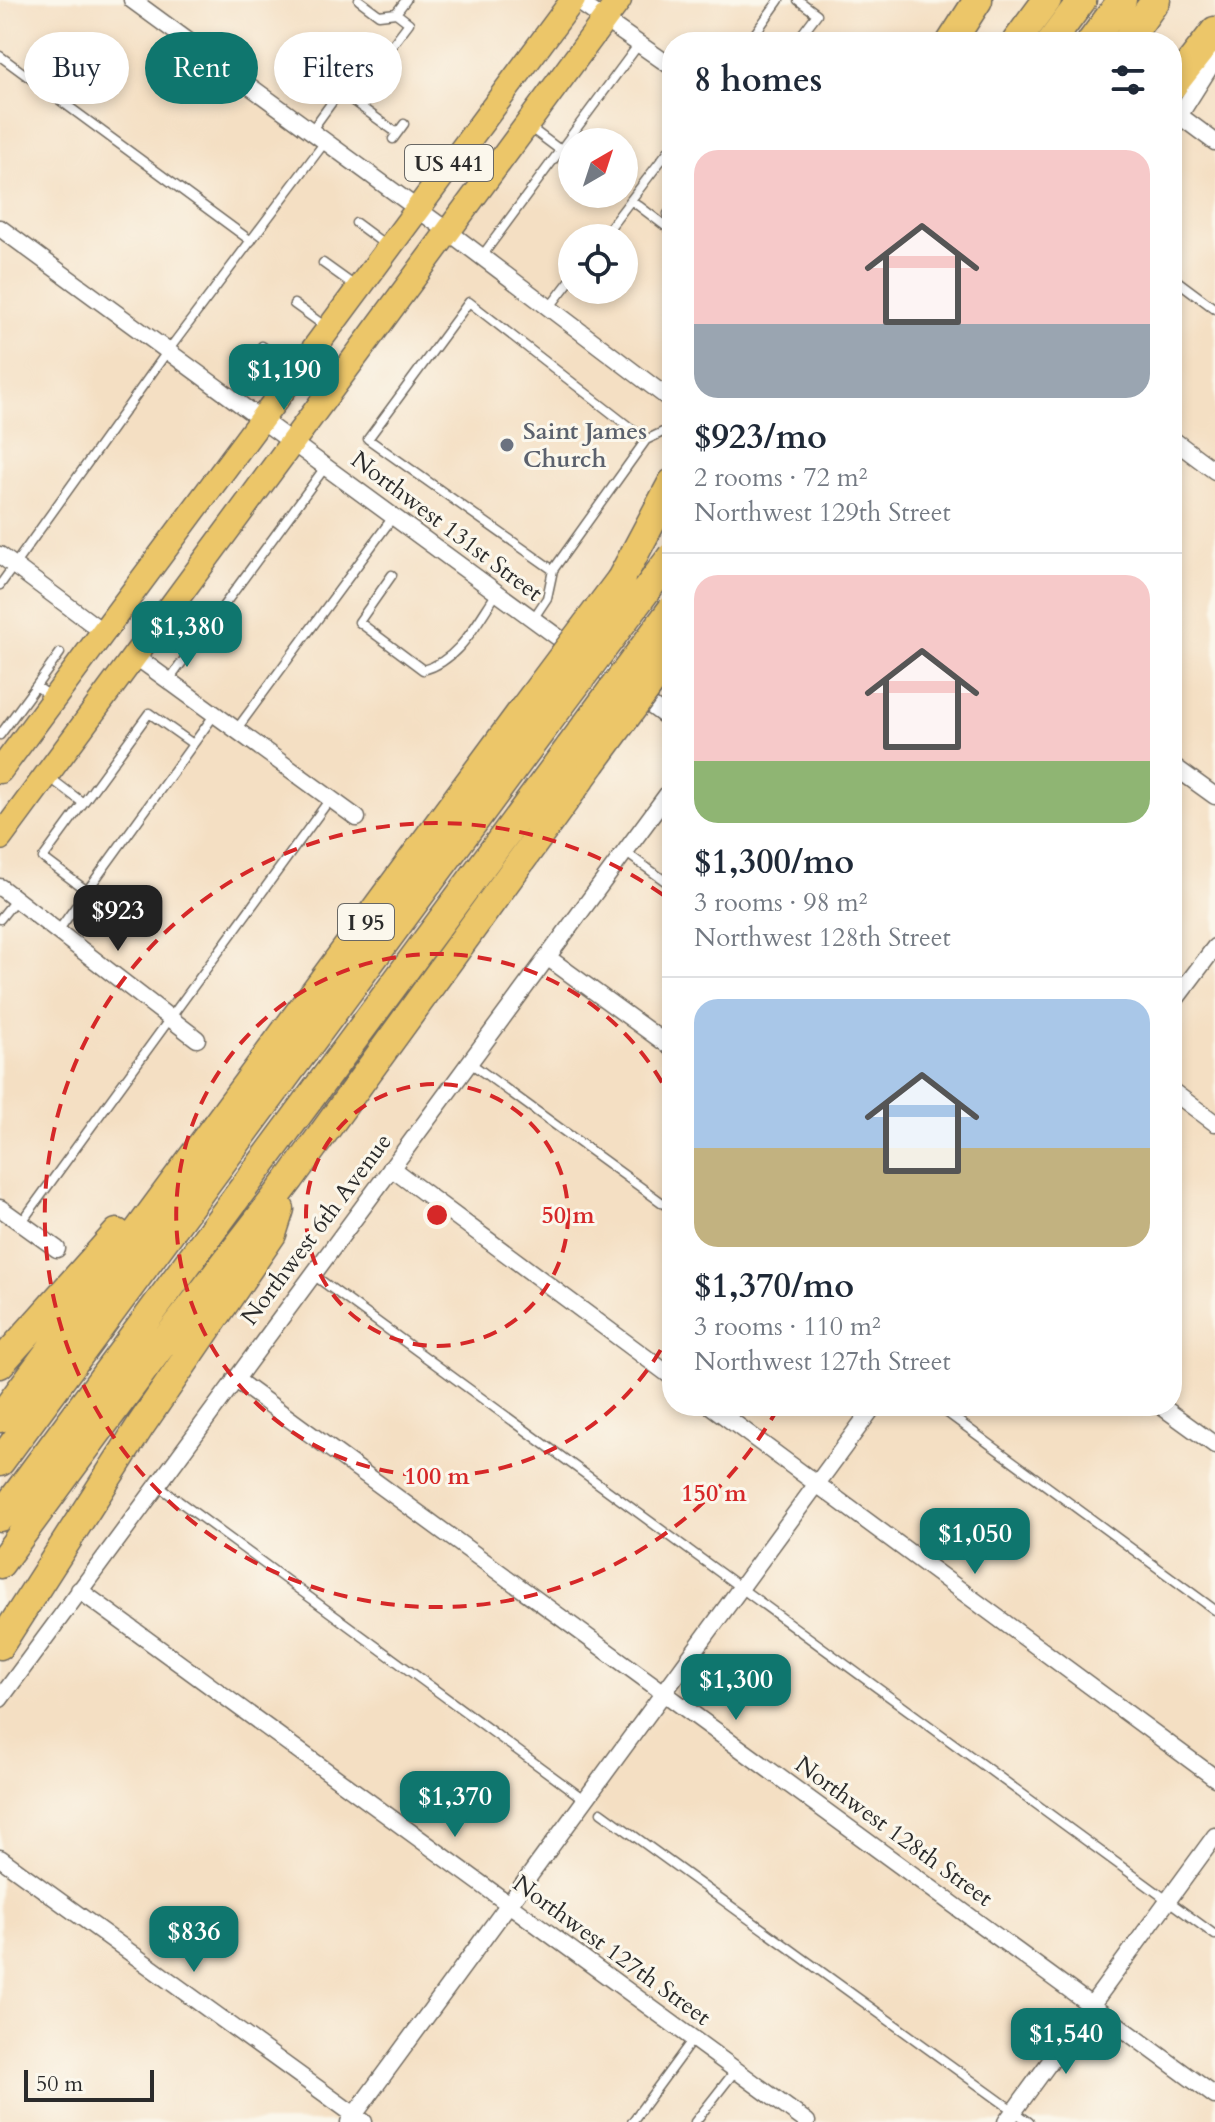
<!DOCTYPE html>
<html lang="en">
<head>
<meta charset="utf-8">
<style>
  :root { --surface:#fff; --page:#f6f6f7; --text:#1f2937; --muted:#747a83; --line:#e0e1e3; --accent:#0f766e }
  body { margin:0; font-family:Cardo,serif; background:var(--page); color:var(--text); height:100vh; display:flex; flex-direction:column; font-size:30px; white-space:nowrap }
  * { box-sizing:border-box; margin:0 }
  p { font-size:26px; color:var(--muted) }
  .icon { flex:none; width:44px; height:44px; fill:none; stroke:currentColor; stroke-width:2; stroke-linecap:round; stroke-linejoin:round }
  .map { position:relative; flex:1; overflow:hidden }
  .sheet { position:absolute; left:662px; top:32px; width:520px; height:1384px; display:flex; flex-direction:column; background:var(--surface); border-radius:32px; box-shadow:0 4px 12px #0003 }
  .sheet>* { flex:none }
  .guide { position:absolute; left:24px; top:32px; width:518px; height:72px; display:flex; gap:16px }
  .needle { width:52px; rotate:39deg }
  .tools { position:absolute; left:558px; top:128px; display:grid; gap:16px }
  .tools a { display:grid; place-items:center; width:80px; height:80px; border-radius:50%; background:var(--surface); box-shadow:0 4px 12px #0003; font-size:40px }
  .scale { position:absolute; left:24px; bottom:20px; width:130px; box-sizing:border-box; padding-left:8px; border:4px solid #2b2b2b; border-top:0; font-size:22px; line-height:28px; white-space:nowrap; color:#2b2b2b; -webkit-text-stroke:6px #fbf7ec; paint-order:stroke }
  .price { position:absolute; translate:-50% -68px; padding:0 18px; border-radius:16px; background:var(--accent); color:#fff; font-size:26px; line-height:52px; filter:drop-shadow(0 2px 4px #0008) }
  .price::after { content:''; position:absolute; left:50%; top:48px; width:24px; height:18px; margin-left:-12px; background:inherit; clip-path:polygon(0 0,100% 0,50% 100%) }
  .price.selected { background:#222; color:#fff }
  ul { padding:0; list-style:none }
  li { display:grid; align-content:center; gap:16px; height:424px; padding:0 32px }
  li+li { border-top:2px solid var(--line) }
  li span { display:grid; place-items:center; height:248px; border-radius:24px; color:#555 }
  li>.icon { margin-inline-start:auto }
  span .icon { width:144px; height:144px; fill:#fffc; stroke-width:1 }
  li b { font-size:34px }
  h2 { display:flex; justify-content:space-between; align-items:center; height:96px; padding:0 32px; font-size:34px }
  .tag { padding:0 28px; border-radius:36px; background:var(--surface); box-shadow:0 4px 12px #0003; font-size:28px; line-height:72px }
  .tag.selected { background:var(--accent); color:#fff }
  .map>svg:first-child { display:block }
</style>
</head>
<body>
<div class="map">
<svg width="1215" height="2122" viewBox="0 0 1215 2122">
  <rect width="100%" height="100%" fill="#fbf7ec"/>
  <filter id="ink" filterUnits="userSpaceOnUse"><feTurbulence type="fractalNoise" baseFrequency=".0125" numOctaves="2"/><feDisplacementMap in="SourceGraphic" scale="16" xChannelSelector="R" yChannelSelector="G"/><feConvolveMatrix kernelMatrix="1 2 1 2 8 2 1 2 1" color-interpolation-filters="sRGB"/></filter>
  <filter id="wash" filterUnits="userSpaceOnUse"><feTurbulence type="fractalNoise" baseFrequency=".006" numOctaves="4" result="noise"/><feDisplacementMap in="SourceGraphic" scale="32" xChannelSelector="R" yChannelSelector="G"/><feGaussianBlur stdDeviation="1.8" result="paint"/><feColorMatrix in="noise" values="0 0 0 0 0 0 0 0 0 0 0 0 0 0 0 0 0 1.4 0 .05"/><feComposite in="paint" operator="in"/></filter>
  <g filter="url(#wash)">
    <rect width="100%" height="100%" fill="#f4dfc3"/>
  </g>
  <g filter="url(#ink)">
    <g fill="none" stroke-linecap="round" stroke-linejoin="round">
      <defs>
        <path id="lane" d="M359 0 379 15 396 13
          M749 42 779 0
          M796 42 817 14 798 0
          M390 48 409 23 396 13 406 0
          M0 56 251 241
          M339 91 397 133
          M528 126 560 150
          M311 131 364 58
          M393 139 404 124
          M631 200 672 231
          M668 214 672 209
          M356 223 387 246
          M602 238 672 146
          M482 256 639 44
          M323 263 355 286
          M1172 277 1215 309
          M294 304 326 327
          M549 308 572 278
          M262 346 294 369
          M646 440 469 302 368 439 553 570 646 440 667 430 672 413
          M392 575 359 622 423 670C459 661 477 622 497 593
          M0 585 167 352 325 142
          M533 619 547 598 553 570
          M169 680 326 466
          M36 686 60 653
          M236 730 393 517
          M0 735 36 686 50 696
          M49 777 83 803
          M625 852 672 886
          M87 891 43 858 149 713 193 744
          M0 919 16 899
          M58 931 215 714
          M469 1062 672 1210
          M21 1223 330 799
          M312 1274 1215 1935
          M938 1406 1215 1610
          M157 1485 585 1800
          M601 1812 1029 2122
          M632 2122 693 2039
          M695 2122 735 2071"/>
        <path id="street" d="M132 0 449 232 672 401
          M576 0 672 67
          M1180 116 1215 142
          M1172 127 1215 59
          M0 228 672 721
          M1172 439 1215 471
          M0 555 103 632
          M135 656 357 818
          M1172 765 1215 796
          M0 887 197 1039
          M547 957 672 1048
          M1172 1004 1215 947
          M1172 1091 1215 1123
          M391 1168 672 1377
          M0 1208 57 1249
          M235 1379 1215 2096
          M711 1406 1215 1778
          M1161 1406 1215 1445
          M79 1590 807 2122
          M0 1699 672 788
          M0 1858 364 2122
          M349 2122 874 1406
          M1006 2122 1215 1836"/>
        <path id="primary" d="M0 771 573 0
          M0 838 619 0"/>
        <path id="highway" d="M951 42 978 0
          M1016 42 1047 0
          M1051 42 1082 0
          M1091 42 1122 0
          M1126 42 1156 0
          M1172 86 1215 31
          M621 579 672 483
          M0 1364 117 1233
          M0 1418 522 711
          M0 1462 544 727
          M0 1517 570 747
          M0 1564 158 1350 290 1179 592 763
          M0 1645 141 1425 272 1234 280 1209"/>
      </defs>
      <use href="#lane" stroke="#716a60" stroke-width="11"/>
      <use href="#street" stroke="#716a60" stroke-width="19"/>
      <use href="#primary" stroke="#716a60" stroke-width="27"/>
      <use href="#highway" stroke="#716a60" stroke-width="31"/>
      <use href="#lane" stroke="#fff" stroke-width="8"/>
      <use href="#street" stroke="#fff" stroke-width="16"/>
      <use href="#primary" stroke="#ecc669" stroke-width="24"/>
      <use href="#highway" stroke="#ecc669" stroke-width="28"/>
      <defs>
        <path id="highway-bridge" d="M522 711 621 579
          M544 727 672 556
          M570 747 672 609
          M592 763 672 654"/>
      </defs>
      <use href="#highway-bridge" stroke="#716a60" stroke-width="31" stroke-linecap="butt"/>
      <use href="#highway-bridge" stroke="#ecc669" stroke-width="28"/>
    </g>
  </g>
  <g fill="none" stroke="#d62828" stroke-width="4" stroke-dasharray="14 10">
    <circle cx="437" cy="1215" r="131"/>
    <path d="M672 1329A261 261 0 1 1 672 1101"/>
    <path d="M778 1408A392 392 0 1 1 670 900"/>
  </g>
  <circle fill="#6b7280" stroke="#fbf7ec" stroke-width="3" cx="507" cy="445" r="8"/>
  <g text-anchor="middle" stroke-width="6" stroke-linejoin="round" paint-order="stroke">
    <g fill="#fbf7ec" stroke="#696865" stroke-width="2">
      <rect x="405" y="145" width="88" height="36" rx="6"/>
      <rect x="338" y="904" width="56" height="36" rx="6"/>
    </g>
    <g font-size="22" font-weight="bold" fill="#2b2b2b">
      <text x="449" y="171">US 441</text>
      <text x="366" y="930">I 95</text>
    </g>
    <g font-size="24" font-weight="bold" fill="#5b616d" stroke="#fbf7ec" text-anchor="start">
      <text x="523" y="439">Saint James<tspan x="523" dy="28">Church</tspan></text>
    </g>
    <g font-size="24" fill="#2b2b2b" stroke="#fbf7ec">
      <text transform="translate(447 526) rotate(37)" y="8">Northwest 131st Street</text>
      <text transform="translate(316 1229) rotate(-53)" y="8">Northwest 6th Avenue</text>
      <text transform="translate(894 1831) rotate(36)" y="8">Northwest 128th Street</text>
      <text transform="translate(612 1950) rotate(36)" y="8">Northwest 127th Street</text>
    </g>
  </g>
  <circle cx="437" cy="1215" r="12" fill="#d62828" stroke="#fbf7ec" stroke-width="4"/>
  <g font-size="24" text-anchor="middle" font-weight="bold" fill="#d62828" stroke="#fbf7ec" stroke-width="6" stroke-linejoin="round" paint-order="stroke">
    <text x="568" y="1223">50 m</text>
    <text x="437" y="1484">100 m</text>
    <text x="714" y="1501">150 m</text>
  </g>
</svg>
<div class="tools">
<a><svg class="needle" viewBox="-14 -14 28 28"><path d="M0-13l5 13h-10z" fill="#e53935"/><path d="M0 13l5-13h-10z" fill="#747a83"/></svg></a>
<a><svg class="icon" aria-label="locate" viewBox="0 0 24 24"><circle cx="12" cy="12" r="6"/><path d="M12 2v4M12 18v4M2 12h4M18 12h4"/></svg></a>
</div>
<div class="scale">50 m</div>
<b class="price" style="left:284px;top:412px">$1,190</b>
<b class="price" style="left:187px;top:669px">$1,380</b>
<b class="price selected" style="left:118px;top:953px">$923</b>
<b class="price" style="left:975px;top:1576px">$1,050</b>
<b class="price" style="left:736px;top:1722px">$1,300</b>
<b class="price" style="left:455px;top:1839px">$1,370</b>
<b class="price" style="left:194px;top:1974px">$836</b>
<b class="price" style="left:1066px;top:2076px">$1,540</b>
<div class="guide">
<a class="tag">Buy</a>
<a class="tag selected">Rent</a>
<a class="tag">Filters</a>
</div>
<section class="sheet">
<h2>8 homes<svg class="icon" aria-label="filters" viewBox="0 0 24 24"><path d="M4 7h16M4 17h16"/><circle cx="9" cy="7" r="2"/><circle cx="15" cy="17" r="2"/></svg></h2>
<ul>
<li><span style="background:linear-gradient(#f6c9c9 70%,#9aa5b1 0)"><svg class="icon" aria-label="home" viewBox="0 0 24 24"><path d="M3 11l9-7 9 7M6 9v11h12V9"/></svg></span><div><b>$923/mo</b><p>2 rooms · 72 m²</p><p>Northwest 129th Street</p></div></li>
<li><span style="background:linear-gradient(#f6c9c9 75%,#8fb573 0)"><svg class="icon" aria-label="home" viewBox="0 0 24 24"><path d="M3 11l9-7 9 7M6 9v11h12V9"/></svg></span><div><b>$1,300/mo</b><p>3 rooms · 98 m²</p><p>Northwest 128th Street</p></div></li>
<li><span style="background:linear-gradient(#a9c7e8 60%,#c2b280 0)"><svg class="icon" aria-label="home" viewBox="0 0 24 24"><path d="M3 11l9-7 9 7M6 9v11h12V9"/></svg></span><div><b>$1,370/mo</b><p>3 rooms · 110 m²</p><p>Northwest 127th Street</p></div></li>
</ul>
</section>
</div>
</body>
</html>
